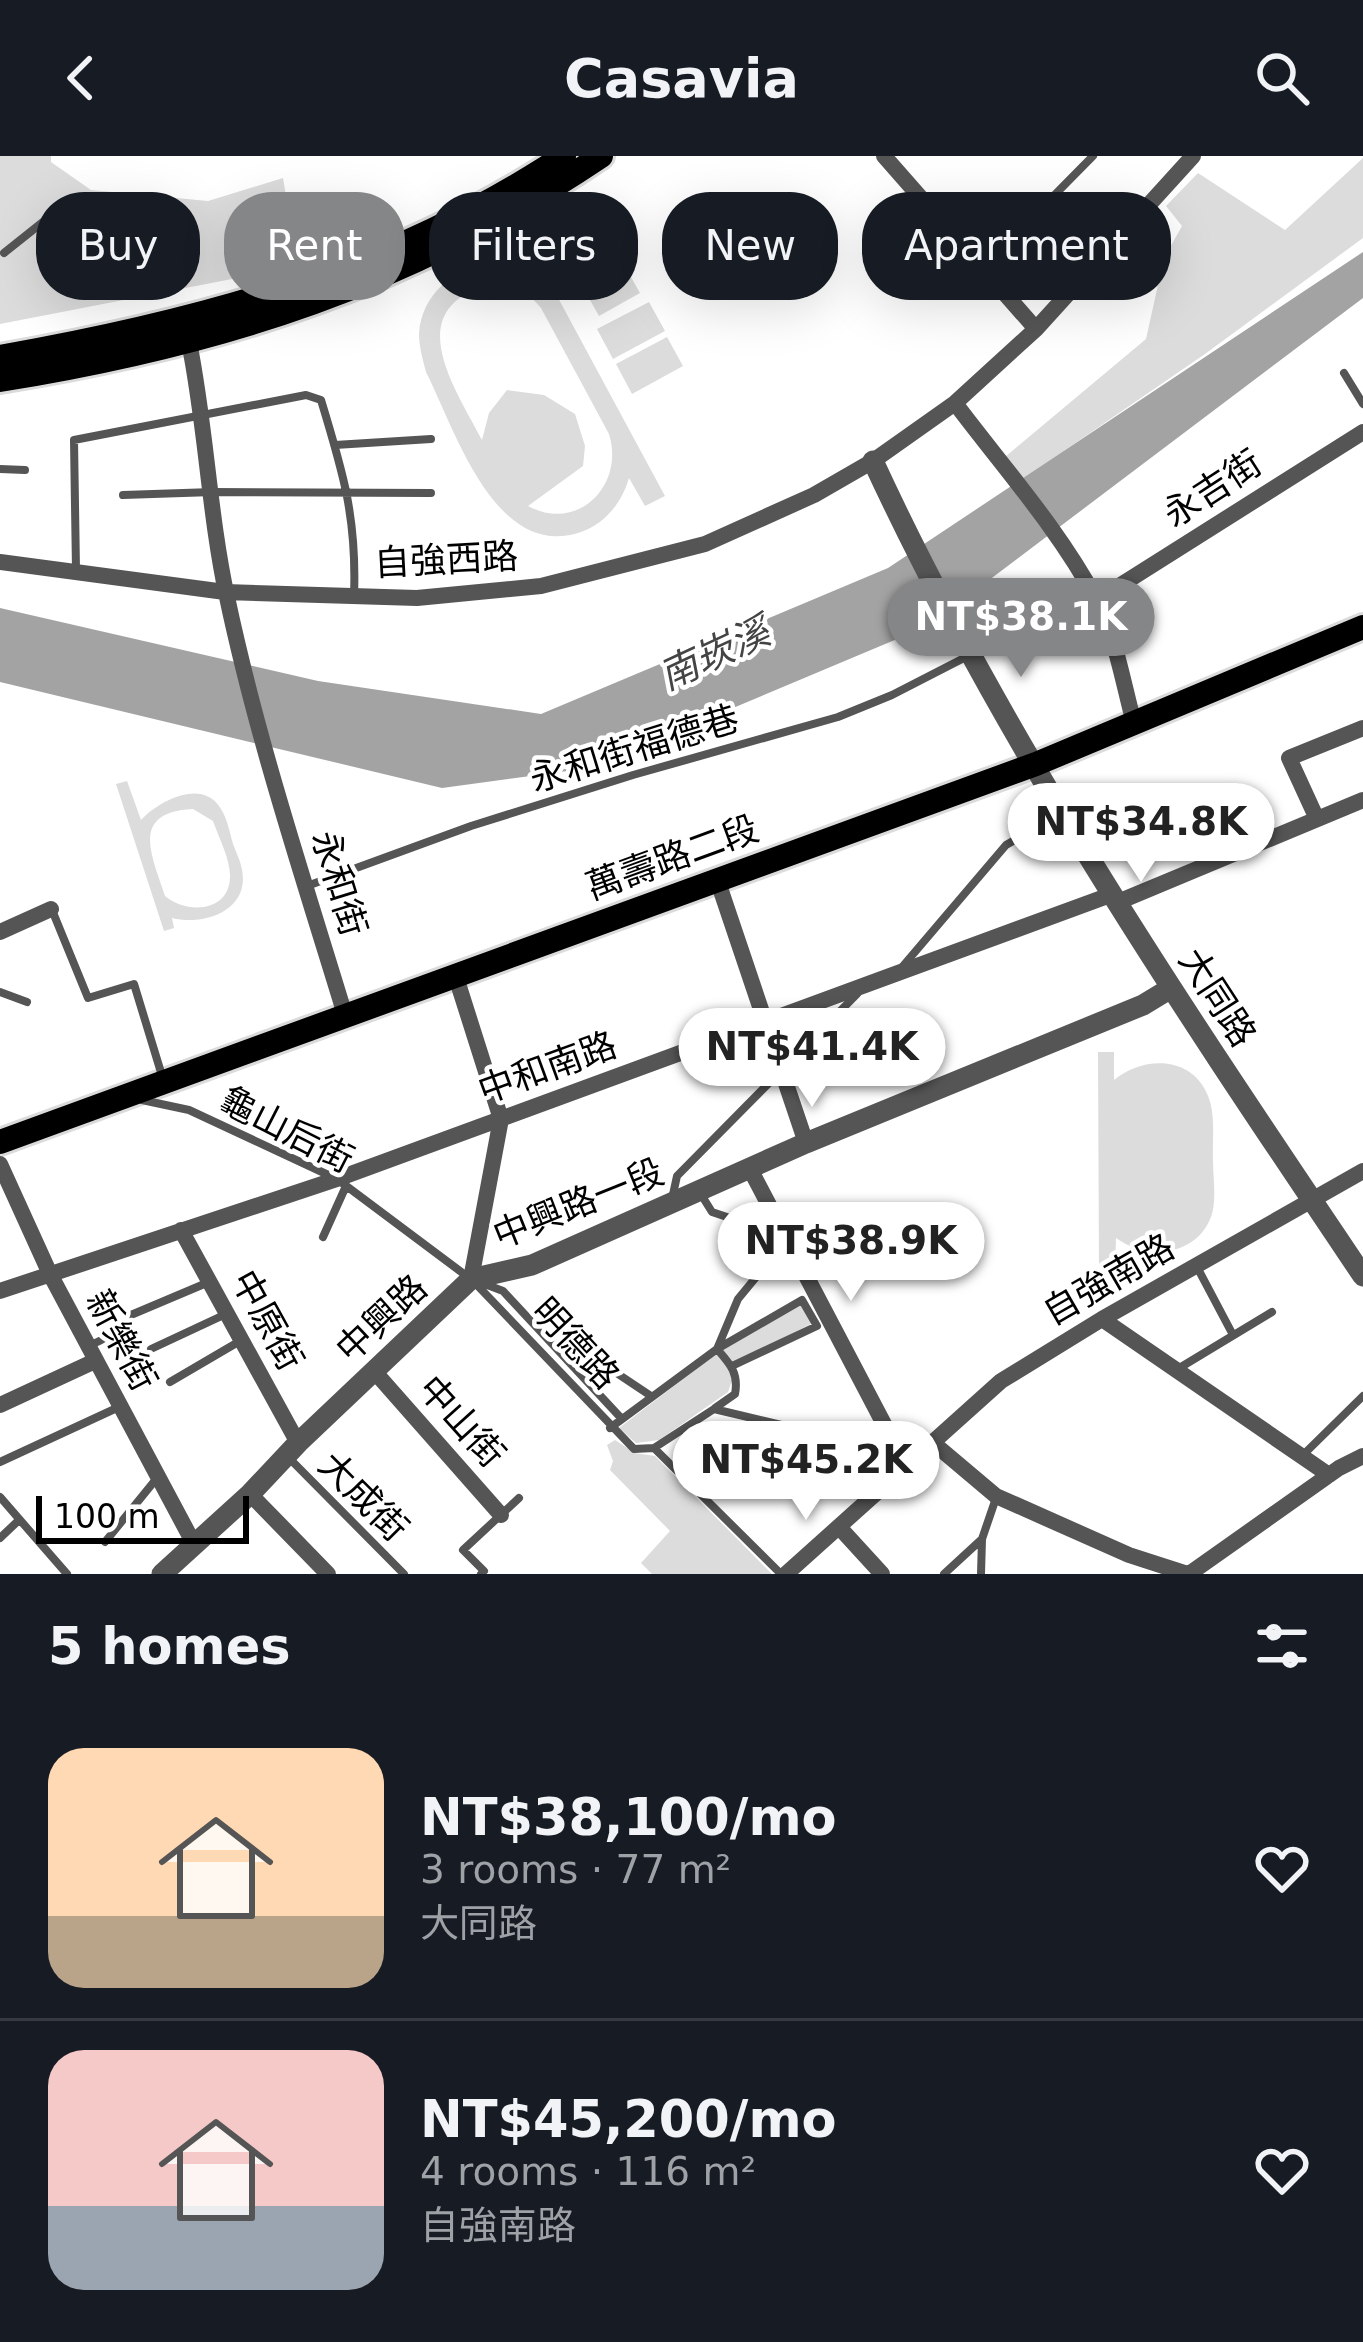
<!DOCTYPE html>
<html lang="en">
<head>
<meta charset="utf-8">
<style>
  :root { --surface:#171b24; --page:#20242c; --text:#f1f3f6; --muted:#9ea1a6; --line:#363941; --accent:#858687 }
  body { margin:0; font-family:"DejaVu Sans","Noto Sans TC",sans-serif; background:var(--page); color:var(--text); height:100vh; display:flex; flex-direction:column; font-size:45px; white-space:nowrap }
  * { box-sizing:border-box; margin:0 }
  p { font-size:39px; color:var(--muted) }
  .icon { flex:none; width:66px; height:66px; fill:none; stroke:currentColor; stroke-width:2; stroke-linecap:round; stroke-linejoin:round }
  .map { position:relative; height:1418px; overflow:hidden }
  .sheet { display:flex; flex-direction:column; background:var(--surface); flex:1 }
  .sheet>* { flex:none }
  .guide { position:absolute; left:36px; top:36px; width:1293px; height:108px; display:flex; gap:24px }
  .scale { position:absolute; left:36px; bottom:30px; width:213px; box-sizing:border-box; padding-left:12px; border:6px solid #000; border-top:0; font-size:33px; line-height:42px; white-space:nowrap; color:#000; -webkit-text-stroke:9px #fff; paint-order:stroke }
  .price { position:absolute; translate:-50% -102px; padding:0 27px; border-radius:42px; background:#fff; color:#222; font-size:39px; line-height:78px; filter:drop-shadow(0 3px 6px #0008) }
  .price::after { content:''; position:absolute; left:50%; top:72px; width:36px; height:27px; margin-left:-18px; background:inherit; clip-path:polygon(0 0,100% 0,50% 100%) }
  .price.on { background:var(--accent); color:#fff }
  ul { padding:0; list-style:none }
  li { display:flex; align-items:center; gap:36px; height:300px; padding:0 48px }
  li+li { border-top:3px solid var(--line) }
  li span { display:grid; place-items:center; flex:none; width:336px; height:240px; border-radius:36px; color:#555 }
  li>.icon { margin-inline-start:auto }
  span .icon { width:144px; height:144px; fill:#fffc; stroke-width:1 }
  li b { font-size:51px }
  h2 { display:flex; justify-content:space-between; align-items:center; height:144px; padding:0 48px; font-size:51px }
  .tag { padding:0 42px; border-radius:48px; background:var(--surface); box-shadow:0 12px 48px #0002; font-size:42px; line-height:108px }
  .tag.on { background:var(--accent); color:#fff }
  header { display:flex; justify-content:space-between; align-items:center; height:156px; padding:0 48px; background:var(--surface); font-size:54px; font-weight:600 }
  .map>svg:first-child { display:block }
</style>
</head>
<body>
<header><svg class="icon" aria-label="back" viewBox="0 0 24 24"><path d="M15 5l-7 7 7 7"/></svg>Casavia<svg class="icon" aria-label="search" viewBox="0 0 24 24"><circle cx="10" cy="10" r="6"/><path d="M15 15l6 6"/></svg></header>
<div class="map">
<svg width="1363" height="1418" viewBox="0 0 1363 1418">
  <rect width="100%" height="100%" fill="#fff"/>
  <path fill="#dcdcdc" fill-rule="evenodd" d="M0 0H51V6L91 34 208 45 283 22 295 93 237 122 0 168Z
    M1363 2V82L1205 198 1023 323 1005 301 1146 183 1164 102 1182 70 1166 50 1198 17 1285 74Z
    M601 68 640 137 599 160 560 91Z
    M530 90 665 340 645 350 629 322C622 346 606 367 581 376 495 406 455 273 426 216 423 204 419 191 419 178 422 128 474 97 518 115L511 99ZM493 128C515 130 527 135 541 152L609 278C625 329 578 377 528 350L583 310 585 290 575 258 544 239 507 234 489 257 482 284C453 229 399 151 493 128Z
    M649 146 665 175 613 203 597 173Z
    M667 181 683 210 632 238 616 208Z
    M127 625 141 664C158 646 202 621 221 653 227 662 230 677 233 688 236 696 241 706 242 714 250 755 203 770 172 762L174 772 164 775 116 628ZM193 653 213 665C219 682 230 703 230 720 230 757 186 758 165 740 152 700 129 656 193 653Z
    M1098 896H1114V924C1143 900 1192 899 1208 940 1216 959 1212 985 1213 1005 1213 1023 1217 1044 1211 1061 1196 1101 1145 1104 1116 1082L1115 1116H1099Z
    M807 1146 814 1166 738 1207 728 1236 659 1284 636 1287 619 1272 716 1198Z
    M615 1284 635 1297 655 1300 772 1418H652L641 1407 670 1375 610 1314 613 1305 607 1289Z"/>
  <path fill="#a3a3a3" d="M1363 96V142L928 470 590 612 442 632 0 526V452L318 525 541 558 888 412Z"/>
  <g fill="none" stroke-linecap="round" stroke-linejoin="round">
    <defs>
      <path id="primary" d="M0 201C203 165 390 115 564 0
        M0 224C224 188 411 128 601 0
        M0 986 1036 608 1363 471"/>
    </defs>
    <use href="#primary" stroke="#dbdbdb" stroke-width="30"/>
    <path stroke="#555" stroke-width="8" d="M4 97 68 46C96 53 111 68 130 90
      M1079 125 1022 72 1093 0
      M1344 217 1363 248
      M335 289 431 283
      M0 313 25 314
      M123 339 213 336 431 337
      M76 414 74 284 306 239 321 244C343 316 357 362 354 440
      M307 730 471 670 633 619 838 561 892 539 966 501
      M52 754 88 842 134 828 163 923
      M903 810 1006 689 1058 659
      M0 836 27 846
      M142 944 189 954 337 1023 468 1121
      M702 1040 712 1056 742 1066
      M672 1043 677 1020 857 838
      M323 1081 346 1030
      M1197 1111 1233 1179
      M482 1127 503 1135 621 1262
      M476 1128 634 1293 654 1292 714 1253 896 1296
      M89 1190 124 1173 119 1164 209 1126
      M151 1193 226 1158
      M567 1204 585 1196 651 1240
      M1176 1214 1272 1156
      M170 1226 240 1185
      M715 1252 735 1238C739 1217 730 1208 717 1193L802 1144 817 1170 732 1210
      M610 1272 717 1193 738 1143 786 1085
      M654 1292 781 1418
      M1304 1298 1363 1240
      M287 1300 404 1418
      M0 1306 119 1251
      M0 1341 67 1418
      M0 1382 18 1365
      M105 1386 157 1322
      M481 1418 484 1415 463 1394 519 1342
      M944 1418 982 1383
      M981 1418 982 1383 996 1342"/>
    <path stroke="#555" stroke-width="16" d="M884 0 1036 173
      M189 186C206 270 209 358 227 441 257 583 303 721 345 859
      M955 247C1003 311 1058 372 1096 443 1116 481 1123 527 1134 567
      M0 406 225 436 417 442 541 430 705 388 814 339 873 305 955 247 1036 173 1193 0
      M1097 444 1363 276
      M1317 663 1289 602 1363 572
      M717 723 806 987
      M1118 746 1363 644
      M0 776 51 753
      M455 818 501 963 471 1123
      M0 1008 50 1118 194 1388
      M749 1011 906 1310
      M181 1074 298 1287
      M0 1135 337 1023 1113 738
      M1102 1163 1329 1319
      M374 1215 501 1359
      M0 1249 95 1205
      M932 1286 996 1340 1129 1399 1188 1418
      M250 1338 328 1418
      M840 1372 882 1418
      M786 1418 1001 1225 1102 1163 1363 1015
      M1189 1418 1339 1312 1363 1300"/>
    <path stroke="#555" stroke-width="21" d="M873 305C1004 589 1188 860 1363 1120
      M162 1418 250 1338 298 1287 471 1123 532 1109 806 987 1143 849 1171 832"/>
    <use href="#primary" stroke="#000" stroke-width="24"/>
  </g>
  <g text-anchor="middle" stroke-width="9" stroke-linejoin="round" paint-order="stroke">
    <g font-size="36" fill="#000" stroke="#fff">
      <text transform="translate(1212 332) rotate(-33)" y="13">永吉街</text>
      <text transform="translate(446 403) rotate(-3)" y="13">自強西路</text>
      <text transform="translate(634 592) rotate(-17)" y="13">永和街福德巷</text>
      <text transform="translate(672 701) rotate(-20)" y="13">萬壽路二段</text>
      <text transform="translate(340 727) rotate(73)" y="13">永和街</text>
      <text transform="translate(1218 841) rotate(57)" y="13">大同路</text>
      <text transform="translate(547 911) rotate(-20)" y="13">中和南路</text>
      <text transform="translate(287 973) rotate(27)" y="13">龜山后街</text>
      <text transform="translate(578 1047) rotate(-22)" y="13">中興路一段</text>
      <text transform="translate(1108 1123) rotate(-30)" y="13">自強南路</text>
      <text transform="translate(381 1162) rotate(-43)" y="13">中興路</text>
      <text transform="translate(268 1164) rotate(61)" y="13">中原街</text>
      <text transform="translate(122 1184) rotate(62)" y="13">新樂街</text>
      <text transform="translate(576 1187) rotate(47)" y="13">明德路</text>
      <text transform="translate(462 1265) rotate(48)" y="13">中山街</text>
      <text transform="translate(364 1340) rotate(45)" y="13">大成街</text>
    </g>
    <g font-size="39" font-style="italic" fill="#444" stroke="#fff">
      <text transform="translate(714 497) rotate(-25)" y="14">南崁溪</text>
    </g>
  </g>
</svg>
<div class="scale">100 m</div>
<b class="price on" style="left:1021px;top:524px">NT$38.1K</b>
<b class="price" style="left:1141px;top:729px">NT$34.8K</b>
<b class="price" style="left:812px;top:954px">NT$41.4K</b>
<b class="price" style="left:851px;top:1148px">NT$38.9K</b>
<b class="price" style="left:806px;top:1367px">NT$45.2K</b>
<div class="guide">
<a class="tag">Buy</a>
<a class="tag on">Rent</a>
<a class="tag">Filters</a>
<a class="tag">New</a>
<a class="tag">Apartment</a>
</div>
</div>
<section class="sheet">
<h2>5 homes<svg class="icon" aria-label="filters" viewBox="0 0 24 24"><path d="M4 7h16M4 17h16"/><circle cx="9" cy="7" r="2"/><circle cx="15" cy="17" r="2"/></svg></h2>
<ul>
<li><span style="background:linear-gradient(#ffd9b3 70%,#b9a48a 0)"><svg class="icon" aria-label="home" viewBox="0 0 24 24"><path d="M3 11l9-7 9 7M6 9v11h12V9"/></svg></span><div><b>NT$38,100/mo</b><p>3 rooms · 77 m²</p><p>大同路</p></div><svg class="icon" aria-label="heart" viewBox="0 0 24 24"><path d="M12 20l-8-8c-3-5 5-10 8-4 3-6 11-1 8 4z"/></svg></li>
<li><span style="background:linear-gradient(#f6c9c9 65%,#9aa5b1 0)"><svg class="icon" aria-label="home" viewBox="0 0 24 24"><path d="M3 11l9-7 9 7M6 9v11h12V9"/></svg></span><div><b>NT$45,200/mo</b><p>4 rooms · 116 m²</p><p>自強南路</p></div><svg class="icon" aria-label="heart" viewBox="0 0 24 24"><path d="M12 20l-8-8c-3-5 5-10 8-4 3-6 11-1 8 4z"/></svg></li>
</ul>
</section>
</body>
</html>
